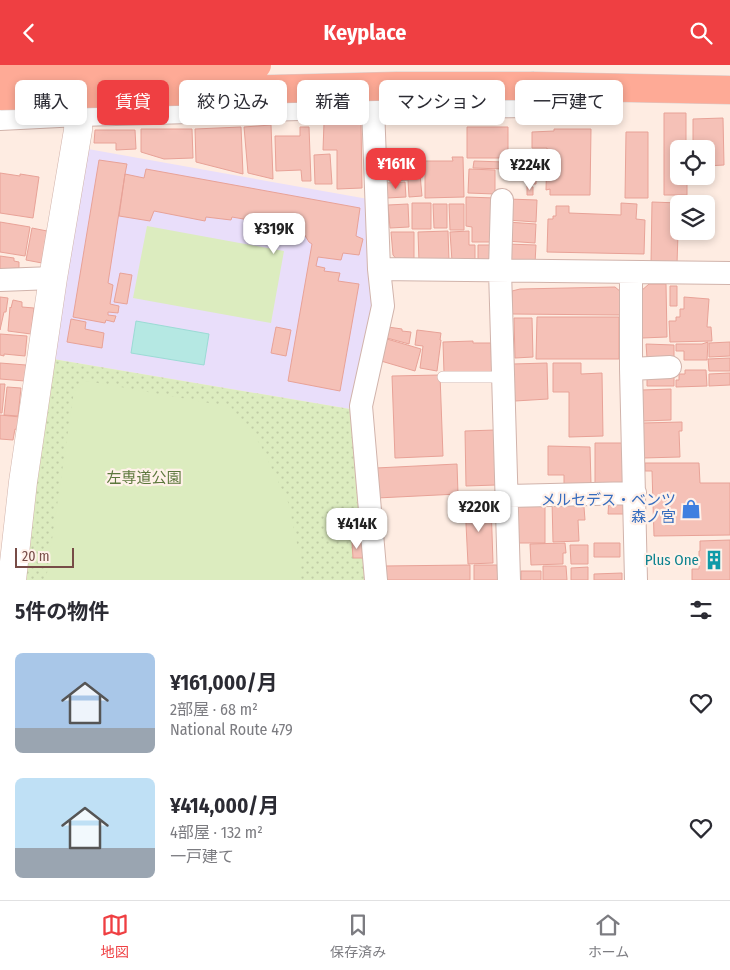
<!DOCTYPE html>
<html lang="ja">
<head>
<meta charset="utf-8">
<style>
  :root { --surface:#fff; --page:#f7f7f7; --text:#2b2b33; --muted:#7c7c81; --line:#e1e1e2; --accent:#ef3f42 }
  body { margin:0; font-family:"Fira Sans Condensed","Noto Sans JP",sans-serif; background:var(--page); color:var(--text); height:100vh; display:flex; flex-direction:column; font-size:19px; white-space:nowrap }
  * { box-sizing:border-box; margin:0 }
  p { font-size:16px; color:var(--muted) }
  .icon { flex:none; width:28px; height:28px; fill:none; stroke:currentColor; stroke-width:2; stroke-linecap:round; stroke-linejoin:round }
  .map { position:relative; height:515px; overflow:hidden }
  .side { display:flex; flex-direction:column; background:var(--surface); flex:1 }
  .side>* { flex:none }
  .hud { position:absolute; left:15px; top:15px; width:700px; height:45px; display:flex; gap:10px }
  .tools { position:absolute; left:670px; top:75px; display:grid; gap:10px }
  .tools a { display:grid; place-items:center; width:45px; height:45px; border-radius:8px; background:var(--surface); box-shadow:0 2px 8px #0003; font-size:25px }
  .scale { position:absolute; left:15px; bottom:12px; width:59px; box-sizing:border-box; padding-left:5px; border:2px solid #774c47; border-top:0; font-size:14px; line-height:18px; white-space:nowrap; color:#774c47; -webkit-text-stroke:4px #fff1e9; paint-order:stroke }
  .price { position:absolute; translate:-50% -42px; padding:0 11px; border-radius:10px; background:#fff; color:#222; font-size:16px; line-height:32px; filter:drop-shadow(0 1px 2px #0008) }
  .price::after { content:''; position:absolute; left:50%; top:30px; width:15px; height:11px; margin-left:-8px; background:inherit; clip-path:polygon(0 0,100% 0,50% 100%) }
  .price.active { background:var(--accent); color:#fff }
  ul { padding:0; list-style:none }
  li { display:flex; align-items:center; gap:15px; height:125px; padding:0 15px }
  li span { display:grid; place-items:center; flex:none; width:140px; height:100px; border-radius:8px; color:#555 }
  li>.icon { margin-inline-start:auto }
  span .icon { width:60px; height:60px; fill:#fffc; stroke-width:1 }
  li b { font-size:21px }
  h2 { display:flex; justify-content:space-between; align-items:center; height:60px; padding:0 15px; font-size:21px }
  .chip { padding:0 18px; border-radius:8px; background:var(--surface); box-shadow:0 2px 8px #0003; font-size:18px; line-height:45px }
  .chip.active { background:var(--accent); color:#fff }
  header { display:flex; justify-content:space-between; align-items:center; height:65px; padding:0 15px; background:var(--accent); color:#fff; font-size:22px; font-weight:700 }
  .menu { display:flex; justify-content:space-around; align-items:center; height:70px; border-top:1px solid var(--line); background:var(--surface); font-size:14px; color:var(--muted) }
  .menu a { display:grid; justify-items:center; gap:2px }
  .menu .active { color:var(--accent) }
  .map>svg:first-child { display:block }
</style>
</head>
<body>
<header><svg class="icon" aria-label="back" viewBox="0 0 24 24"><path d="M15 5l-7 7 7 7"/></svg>Keyplace<svg class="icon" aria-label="search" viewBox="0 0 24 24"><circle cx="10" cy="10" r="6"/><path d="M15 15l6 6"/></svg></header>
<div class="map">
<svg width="730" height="515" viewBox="0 0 730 515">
  <defs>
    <pattern id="green-dots" width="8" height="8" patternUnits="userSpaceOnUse" patternTransform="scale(1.25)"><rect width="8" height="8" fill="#dcecbf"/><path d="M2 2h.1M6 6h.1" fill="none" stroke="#c0cca6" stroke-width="1.8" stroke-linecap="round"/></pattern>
  </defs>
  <rect width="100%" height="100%" fill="#feece2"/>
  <path fill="#e9defa" d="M88 84 368 134 375 239 369 273 350 337V344L53 294Z"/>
  <path fill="url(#green-dots)" d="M53 294 350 344 365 515H24Z"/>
  <path fill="#dcecbf" d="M147 161 284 186 271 258 133 233Z
    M87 316 231 342 260 379 288 437 301 497 300 515H46L74 326Z"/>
  <path fill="#b5e8e3" stroke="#9bdbd5" d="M136 256 209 269 204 300 131 288Z"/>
  <path fill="#f5c1b7" stroke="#e8a297" d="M664 48H686V84H679V111H687V130H664Z
    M723 53 724 100 706 101V84H693V54Z
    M324 58 361 59 362 123 337 124V85H323Z
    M271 60 273 114 248 108 244 62Z
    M241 62 243 109 196 97 195 64Z
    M300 62H309L311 116H302L301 105 276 106 275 71H300Z
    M467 62H508V93H467Z
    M141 64H192L193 93 164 94 141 87Z
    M554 64H591L590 130H550V124L546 125 547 83H532V67L554 66Z
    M95 65H135L136 84 116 85V78H94Z
    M626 67H648V133H625Z
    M330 89 332 119H315L314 90Z
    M452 92H463L464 132 425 133V96H453Z
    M99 95 127 99 125 109 108 218 113 220 110 239 119 241 118 248 108 247V250L116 251 114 257 106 255 105 258 73 252Z
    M474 96 504 97V104L473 103Z
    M527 96H536V119H527Z
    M419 98 422 131 409 132 408 115 389 116 388 100Z
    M146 104 360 143 356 171 363 174 359 190 343 188 341 195 318 192 316 201 325 203 324 206 340 208 338 216 359 219 340 326 288 316 312 179 309 177 301 164 232 152 231 155 206 152 205 156 154 146 150 156 119 151 125 109 144 113Z
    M469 104 495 105V129L468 128Z
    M0 108 20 111V109L39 112 33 153 0 148Z
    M405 117 406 132 387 133 386 118Z
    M527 121 533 122V130H527Z
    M466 132 495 133 494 177H472V162L466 161Z
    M508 134 537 135 536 157 507 155Z
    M652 137 679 138 677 199 651 198Z
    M412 138H431V164H412Z
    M621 138 637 139 636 154 645 155 644 189 547 187 548 154H553V151H556V141H569V148L621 150Z
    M408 139 409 162 390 163 388 140Z
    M433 139H447V163H434Z
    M449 139H464V165H450Z
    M0 157 30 162 25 191 0 187Z
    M507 157 536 159 535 178 506 176Z
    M32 163 47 166 42 198 26 195Z
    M448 166 449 196 419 197 418 167Z
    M469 166V180H475V196H452L450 167Z
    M391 167H414V196H398L393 190Z
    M506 179 536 180 535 198 509 196Z
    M478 180H495V196L478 197Z
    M0 191 14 193V196L19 197V203L0 204Z
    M120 208 132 210 127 239 114 237Z
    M649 219H666L667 272 642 273 641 226Z
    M670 221H677V241H670Z
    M615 222 621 227V250L512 249V226L520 224Z
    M0 232 8 233 6 247H4L0 265Z
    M684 232 709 234 707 262H711L712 276 670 277 669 256H676V252H680V244H684Z
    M13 235 22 237V242L34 243 31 269 8 266 10 242 11 243Z
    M537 252H619V294H536Z
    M514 253H532L533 292 515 293Z
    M71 254 86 257 85 264 104 268 102 283 67 277Z
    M276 262 291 265 286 291 271 288Z
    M388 262 402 264V266L411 267 409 279 387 273Z
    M417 265 441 268 440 275H441L437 306 420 303 423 281 415 280Z
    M0 269 27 271 25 291 4 289V291L0 290Z
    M387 274 421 284 415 306 381 296Z
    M473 276V278H491L492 307 444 308 443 277Z
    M708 277 707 295H684V286H676V279H702Z
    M730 277V291L709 292V278Z
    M646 279 674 280V294L647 293Z
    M730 293V306H709L708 294Z
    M0 298 26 300 25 316 0 314Z
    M547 298 548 334 515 336 513 299Z
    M553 298H581V309L602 308 603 371 569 372V327H553Z
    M685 305H706L707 321 676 322V315H679V309H685Z
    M730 308V320L709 321V309Z
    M647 309H674V321H647Z
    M440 310 443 391 395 393 392 311Z
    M0 319H5L2 348H0Z
    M7 322 21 323 18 351 4 350Z
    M671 324V355L643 356 642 325Z
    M0 350 20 352 18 365 15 364 13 375 0 374Z
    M682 357V366H679L680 392 643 393V358Z
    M495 365 496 420 466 421 465 366Z
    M595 378H624V421H595Z
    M548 381 590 382 591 419H564V410H548Z
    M645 398H699L700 418H730V470L654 471 652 406H645Z
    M457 399 458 429 377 433 376 403Z
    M609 433 624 434V449H608Z
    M516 434H545V478H516Z
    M552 435H578V442H584L585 455H578L579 476 553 477Z
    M491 438 493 498 468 499 465 439Z
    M730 475V515H692V504H699V486H700V476Z
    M361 476 363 493H353L352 477Z
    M565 478 566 488H563V499L531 500 530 479Z
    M594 478H620V492H594Z
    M570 480H588V499H571Z
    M470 500V515H384V501Z
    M474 500H497L498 515H474Z
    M543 501H566L567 515H543Z
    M588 502V515H571V503Z
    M521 506H541V515H521Z
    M622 508V515H594V509Z"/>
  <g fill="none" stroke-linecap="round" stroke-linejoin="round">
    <defs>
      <path id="service" d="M443 312H503"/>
      <path id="minor" d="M373 42 379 204 383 241 361 341 376 515
        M0 54 79 50 373 42 539 41 609 31
        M502 135 500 205 509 515
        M379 204 730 208
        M631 207V304L636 515
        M0 215 53 213
        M631 304 670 302
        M507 431 635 428"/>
      <path id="tertiary" d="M12 515 23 417 53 213 78 65 79 42"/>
      <path id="trunk" d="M534 21 730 25"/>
    </defs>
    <use href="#service" stroke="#d1b3ab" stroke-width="12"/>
    <use href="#minor" stroke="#d1b3ab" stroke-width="24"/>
    <use href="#tertiary" stroke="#d1b3ab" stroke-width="29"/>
    <use href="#trunk" stroke="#d9cdcb" stroke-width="29"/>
    <use href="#service" stroke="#fff" stroke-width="11"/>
    <use href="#minor" stroke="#fff" stroke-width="22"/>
    <use href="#tertiary" stroke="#fff" stroke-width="28"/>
    <use href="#trunk" stroke="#feaa96" stroke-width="28"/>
    <defs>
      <path id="trunk-bridge" d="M0 7 257 0
        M0 31 397 21H534"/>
    </defs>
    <use href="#trunk-bridge" stroke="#d9cdcb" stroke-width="29" stroke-linecap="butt"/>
    <use href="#trunk-bridge" stroke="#feaa96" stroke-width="28"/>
  </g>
  <defs>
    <symbol id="shop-bare" viewBox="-9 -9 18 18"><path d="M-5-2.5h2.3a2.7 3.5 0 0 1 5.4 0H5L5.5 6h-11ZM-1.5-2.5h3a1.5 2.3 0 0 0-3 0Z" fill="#3f7fe0" stroke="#fff1e9" stroke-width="2.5" paint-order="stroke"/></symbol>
    <symbol id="building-bare" viewBox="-9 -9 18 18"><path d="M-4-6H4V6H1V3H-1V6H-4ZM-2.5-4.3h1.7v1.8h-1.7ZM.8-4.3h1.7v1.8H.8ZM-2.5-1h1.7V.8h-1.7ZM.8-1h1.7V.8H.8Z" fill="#0f9aa8" stroke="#fff1e9" stroke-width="2.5" paint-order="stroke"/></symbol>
  </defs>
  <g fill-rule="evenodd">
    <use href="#shop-bare" x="677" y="430" width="28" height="28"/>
    <use href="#building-bare" x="700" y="481" width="28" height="28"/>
  </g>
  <g text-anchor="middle" stroke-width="4.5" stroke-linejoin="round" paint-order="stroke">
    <g font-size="15" fill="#5c773c" stroke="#fff1e9">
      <text x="144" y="418">左専道公園</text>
    </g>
    <g font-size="15" fill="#366cbe" stroke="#fff1e9" text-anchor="end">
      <text x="676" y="440">メルセデス・ベンツ<tspan x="676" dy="17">森ノ宮</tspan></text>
    </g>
    <g font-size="15" fill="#0d838f" stroke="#fff1e9" text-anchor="end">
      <text x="699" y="500">Plus One</text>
    </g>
  </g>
</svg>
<div class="tools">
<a><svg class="icon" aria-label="locate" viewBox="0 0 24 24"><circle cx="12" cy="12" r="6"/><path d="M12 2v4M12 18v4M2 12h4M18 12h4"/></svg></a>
<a><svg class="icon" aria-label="layers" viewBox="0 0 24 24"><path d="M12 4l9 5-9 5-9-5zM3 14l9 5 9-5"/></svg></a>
</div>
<div class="scale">20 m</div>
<b class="price active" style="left:396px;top:125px">¥161K</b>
<b class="price" style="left:530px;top:126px">¥224K</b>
<b class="price" style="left:274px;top:190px">¥319K</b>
<b class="price" style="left:479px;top:468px">¥220K</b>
<b class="price" style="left:357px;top:485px">¥414K</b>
<div class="hud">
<a class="chip">購入</a>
<a class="chip active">賃貸</a>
<a class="chip">絞り込み</a>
<a class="chip">新着</a>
<a class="chip">マンション</a>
<a class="chip">一戸建て</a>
</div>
</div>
<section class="side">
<h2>5件の物件<svg class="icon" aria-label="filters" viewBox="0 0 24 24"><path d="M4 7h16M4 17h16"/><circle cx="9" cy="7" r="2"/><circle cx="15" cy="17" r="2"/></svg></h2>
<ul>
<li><span style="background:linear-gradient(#a9c7e8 75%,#9aa5b1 0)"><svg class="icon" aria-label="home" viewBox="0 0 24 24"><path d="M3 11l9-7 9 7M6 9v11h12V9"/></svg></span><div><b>¥161,000/月</b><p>2部屋 · 68 m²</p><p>National Route 479</p></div><svg class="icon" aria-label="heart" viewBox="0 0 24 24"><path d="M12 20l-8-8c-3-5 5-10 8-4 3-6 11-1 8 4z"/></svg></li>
<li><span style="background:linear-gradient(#bfe0f5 70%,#9aa5b1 0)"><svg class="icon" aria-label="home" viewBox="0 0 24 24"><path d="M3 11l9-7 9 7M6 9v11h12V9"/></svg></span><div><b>¥414,000/月</b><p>4部屋 · 132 m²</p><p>一戸建て</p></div><svg class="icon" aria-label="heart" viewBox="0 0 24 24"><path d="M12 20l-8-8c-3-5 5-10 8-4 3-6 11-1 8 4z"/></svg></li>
</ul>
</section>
<nav class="menu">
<a class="active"><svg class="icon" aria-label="map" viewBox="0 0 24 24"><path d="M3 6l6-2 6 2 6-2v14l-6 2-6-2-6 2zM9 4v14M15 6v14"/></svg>地図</a>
<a><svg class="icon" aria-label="saved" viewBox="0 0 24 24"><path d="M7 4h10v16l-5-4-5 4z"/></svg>保存済み</a>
<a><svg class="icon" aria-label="home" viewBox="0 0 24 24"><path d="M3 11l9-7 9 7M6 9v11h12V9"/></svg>ホーム</a>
</nav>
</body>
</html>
